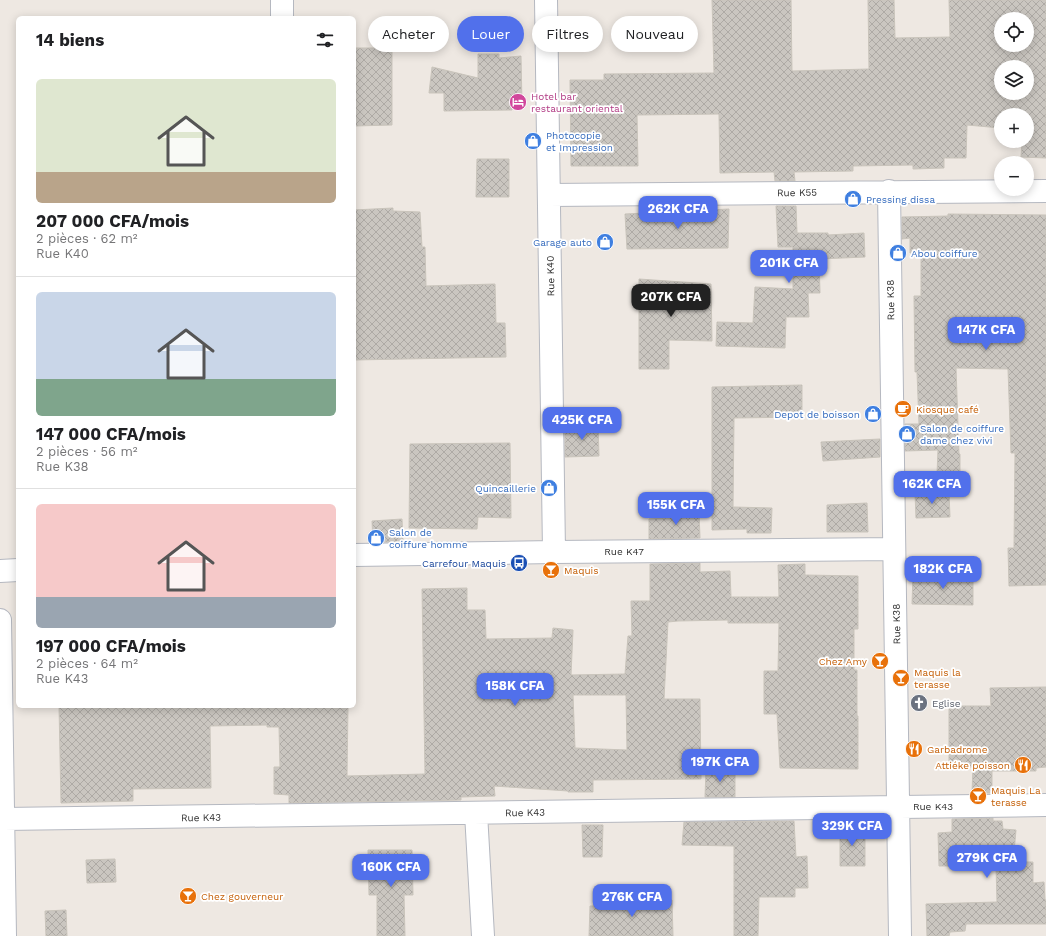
<!DOCTYPE html>
<html lang="fr">
<head>
<meta charset="utf-8">
<style>
  :root { --surface:#fff; --page:#f6f6f6; --text:#202124; --muted:#757577; --line:#e0e0e0; --accent:#5170eb }
  body { margin:0; font-family:"Work Sans",sans-serif; background:var(--page); color:var(--text); height:100vh; display:flex; flex-direction:column; font-size:15px; white-space:nowrap }
  * { box-sizing:border-box; margin:0 }
  p { font-size:13px; color:var(--muted) }
  .icon { flex:none; width:22px; height:22px; fill:none; stroke:currentColor; stroke-width:2; stroke-linecap:round; stroke-linejoin:round }
  .map { position:relative; flex:1; overflow:hidden }
  .details { position:absolute; left:16px; top:16px; width:340px; height:692px; display:flex; flex-direction:column; background:var(--surface); border-radius:6px; box-shadow:0 2px 10px #0003 }
  .details>* { flex:none }
  .hud { position:absolute; left:368px; top:16px; width:380px; height:36px; display:flex; gap:8px }
  .controls { position:absolute; left:994px; top:12px; display:grid; gap:8px }
  .controls a { display:grid; place-items:center; width:40px; height:40px; border-radius:50%; background:var(--surface); box-shadow:0 2px 10px #0003; font-size:20px }
  .price { position:absolute; translate:-50% -34px; padding:0 9px; border-radius:8px; background:var(--accent); color:#fff; font-size:13px; line-height:26px; filter:drop-shadow(0 1px 2px #0008) }
  .price::after { content:''; position:absolute; left:50%; top:24px; width:12px; height:9px; margin-left:-6px; background:inherit; clip-path:polygon(0 0,100% 0,50% 100%) }
  .price.selected { background:#222; color:#fff }
  ul { padding:0; list-style:none }
  li { display:grid; align-content:center; gap:8px; height:212px; padding:0 20px }
  li+li { border-top:1px solid var(--line) }
  li span { display:grid; place-items:center; height:124px; border-radius:6px; color:#555 }
  li>.icon { margin-inline-start:auto }
  span .icon { width:72px; height:72px; fill:#fffc; stroke-width:1 }
  li b { font-size:17px }
  h2 { display:flex; justify-content:space-between; align-items:center; height:48px; padding:0 20px; font-size:17px }
  .pill { padding:0 14px; border-radius:18px; background:var(--surface); box-shadow:0 2px 10px #0003; font-size:14px; line-height:36px }
  .pill.selected { background:var(--accent); color:#fff }
  .map>svg:first-child { display:block }
</style>
</head>
<body>
<div class="map">
<svg width="1046" height="936" viewBox="0 0 1046 936">
  <defs>
    <pattern id="building-cross-hatch" width="8" height="8" patternUnits="userSpaceOnUse"><rect width="8" height="8" fill="#cac6c0"/><path d="M0 0l8 8M0 8l8-8" fill="none" stroke="#aeaaa5"/></pattern>
  </defs>
  <rect width="100%" height="100%" fill="#eee8e2"/>
  <path fill="url(#building-cross-hatch)" stroke="#c9c4bb" fill-rule="evenodd" d="M712 0H791L792 71 869 69 868 0H894L895 38 950 37 949 0H1046V158L1021 157 1022 141H1027V115H1001V128L967 125 966 158H944V168L913 169V165L853 166V171L794 172 795 181H775L774 172 720 173 719 114 637 115 638 166H571L570 80H604V74L714 73ZM1001 19H1027V45H1001ZM1001 67H1027V93H1001Z
    M354 48H392V125L354 126Z
    M478 54H499V58L521 56 522 105 512 106V110L444 111V93H429L432 67 478 78Z
    M477 159H509V197H476Z
    M776 206H796L797 233H828V235L864 233 865 257 819 259 820 293H808L809 317H786L785 348 716 346 717 322 753 323 755 287 793 289V247H778Z
    M393 208V211L420 212 422 247H425L426 286 495 284 496 323H505L506 357 354 360V210Z
    M729 209 728 248 627 249 625 214Z
    M948 214 1046 215V585L1009 586 1008 548H1014L1015 453H1011L1008 369 956 368 959 454H960V475L937 474 938 450 905 451V424H919L917 372H915L914 296H921V253H910V238L902 239V217L948 216Z
    M639 279 711 284 712 341 669 340V369H639Z
    M802 385V417L734 418 733 507 772 508 771 533H747V529L712 530V387Z
    M565 425H598L599 456 565 457Z
    M880 439V457L823 461 821 442Z
    M510 443 511 518 478 517 477 529 409 528 410 444Z
    M915 493H949L950 517 916 518Z
    M867 503 868 532H827V505Z
    M699 512 700 538 649 539V519L666 518V513Z
    M402 519 403 542H373L372 521Z
    M700 563V572L730 571 731 597H779L778 565 805 564V575L858 576V629H854V670H857V716H858V769L780 768 777 714H764V671H778L779 623H728V620L678 621 668 622 664 699H700L701 779 593 780V792H568V791L494 786 495 796 461 797V800L289 803V795L274 794V767H280L279 727H267V725L210 726 211 788 133 789V801L61 803 59 706H348L347 776 425 774 422 589 467 588V610H485L486 639 552 638 553 628 573 630 571 675 625 674 628 636H632L631 601H650V564ZM573 695H626L627 750 575 748Z
    M913 575 973 576V605L912 604Z
    M1046 687V767L1036 768V771H992V793H972L973 767H949V706H991L990 688Z
    M735 769V797H705L706 770Z
    M993 818V821H1002L1003 829 1016 830 1014 852H1017V862H1033V883L1044 882 1045 900H1046V924H966L965 931 950 932 949 936H927L926 904 997 902 996 866H939L938 833 952 832V819Z
    M794 821 796 857 807 856 808 888H795V897H759L758 936H734V846L682 845 684 822Z
    M582 825H603L602 857H583Z
    M840 828H865V866H840Z
    M368 850H412L413 895H404L405 936H377V895H369Z
    M115 859 116 882 87 883 86 860Z
    M672 900 673 936H589L590 906H594V901Z
    M66 910 67 936H46L45 911Z"/>
  <g fill="none" stroke-linecap="round" stroke-linejoin="round">
    <defs>
      <path id="minor" d="M282 0V18
        M546 0 554 552
        M889 191 900 936
        M549 195 1046 191
        M354 555 554 552 894 549
        M0 571 18 570
        M0 620 5 936
        M476 813 483 936
        M4 819 1046 805"/>
    </defs>
    <use href="#minor" stroke="#b5b8c0" stroke-width="24"/>
    <use href="#minor" stroke="#fff" stroke-width="22"/>
  </g>
  <defs>
    <symbol id="hotel-disc" viewBox="-11 -11 22 22"><circle r="9.5" fill="#d1479c" stroke="#fff"/><path d="M-6-4.5h1.5V1H6V5H4.5V3h-9V5H-6ZM-4 0a1.8 1.8 0 1 1 3.6 0ZM.5 0V-2.5h3Q6-2.5 6 0Z" fill="#fff"/></symbol>
    <symbol id="shop-disc" viewBox="-11 -11 22 22"><circle r="9.5" fill="#3f7fe0" stroke="#fff"/><path d="M-5-2.5h2.3a2.7 3.5 0 0 1 5.4 0H5L5.5 6h-11ZM-1.5-2.5h3a1.5 2.3 0 0 0-3 0Z" fill="#fff"/></symbol>
    <symbol id="cafe-disc" viewBox="-11 -11 22 22"><circle r="9.5" fill="#e8710a" stroke="#fff"/><path d="M-5.5-4.5H6V0H3Q3 3.5 0 3.5H-2.5Q-5.5 3.5-5.5 0ZM3-3.2v2h1.7v-2ZM-6 4.5H4V6H-6Z" fill="#fff"/></symbol>
    <symbol id="bus-disc" viewBox="-11 -11 22 22"><circle r="9.5" fill="#1a4fb4" stroke="#fff"/><path d="M-5-6H5V4H4V6H2V4H-2V6H-4V4H-5ZM-3.5-4V0h7V-4ZM-3.5 1.2v1.5H-2V1.2ZM2 1.2v1.5H3.5V1.2Z" fill="#fff"/></symbol>
    <symbol id="bar-disc" viewBox="-11 -11 22 22"><circle r="9.5" fill="#e8710a" stroke="#fff"/><path d="M-6-5H6L.8 .8V4.5H3.5V6h-7V4.5H-.8V.8Z" fill="#fff"/></symbol>
    <symbol id="church-disc" viewBox="-11 -11 22 22"><circle r="9.5" fill="#6b7280" stroke="#fff"/><path d="M-1.2-6h2.4v3.5h3.3v2.4h-3.3V6h-2.4V-.1h-3.3v-2.4h3.3Z" fill="#fff"/></symbol>
    <symbol id="restaurant-disc" viewBox="-11 -11 22 22"><circle r="9.5" fill="#e8710a" stroke="#fff"/><path d="M-5-6h1v4h1v-4h1v4h1v-4h1v5L-1.5 .5V6h-2V.5L-5-1ZM5-6V6H3V1.5H1.5Q1.5-4 5-6Z" fill="#fff"/></symbol>
  </defs>
  <g fill-rule="evenodd">
    <use href="#hotel-disc" x="508" y="92" width="20" height="20"/>
    <use href="#shop-disc" x="523" y="131" width="20" height="20"/>
    <use href="#shop-disc" x="843" y="189" width="20" height="20"/>
    <use href="#shop-disc" x="595" y="232" width="20" height="20"/>
    <use href="#shop-disc" x="888" y="243" width="20" height="20"/>
    <use href="#cafe-disc" x="893" y="399" width="20" height="20"/>
    <use href="#shop-disc" x="863" y="404" width="20" height="20"/>
    <use href="#shop-disc" x="897" y="424" width="20" height="20"/>
    <use href="#shop-disc" x="539" y="478" width="20" height="20"/>
    <use href="#shop-disc" x="366" y="528" width="20" height="20"/>
    <use href="#bus-disc" x="509" y="553" width="20" height="20"/>
    <use href="#bar-disc" x="541" y="560" width="20" height="20"/>
    <use href="#bar-disc" x="870" y="651" width="20" height="20"/>
    <use href="#bar-disc" x="891" y="668" width="20" height="20"/>
    <use href="#church-disc" x="909" y="693" width="20" height="20"/>
    <use href="#restaurant-disc" x="904" y="739" width="20" height="20"/>
    <use href="#restaurant-disc" x="1013" y="755" width="20" height="20"/>
    <use href="#bar-disc" x="968" y="786" width="20" height="20"/>
    <use href="#bar-disc" x="178" y="886" width="20" height="20"/>
  </g>
  <g text-anchor="middle" stroke-width="3.5" stroke-linejoin="round" paint-order="stroke">
    <g font-size="10" fill="#b23c85" stroke="#fff" text-anchor="start">
      <text x="531" y="100">Hotel bar<tspan x="531" dy="12">restaurant oriental</tspan></text>
    </g>
    <g font-size="10" fill="#366cbe" stroke="#fff" text-anchor="start">
      <text x="546" y="139">Photocopie<tspan x="546" dy="12">et Impression</tspan></text>
      <text x="866" y="203">Pressing dissa</text>
      <text x="592" y="246" text-anchor="end">Garage auto</text>
      <text x="911" y="257">Abou coiffure</text>
      <text x="860" y="418" text-anchor="end">Depot de boisson</text>
      <text x="920" y="432">Salon de coiffure<tspan x="920" dy="12">dame chez vivi</tspan></text>
      <text x="536" y="492" text-anchor="end">Quincaillerie</text>
      <text x="389" y="536">Salon de<tspan x="389" dy="12">coiffure homme</tspan></text>
    </g>
    <g font-size="10" fill="#2e2e2e" stroke="#fff">
      <text transform="translate(797 192) rotate(-1)" y="4">Rue K55</text>
      <text transform="translate(550 276) rotate(-91)" y="4">Rue K40</text>
      <text transform="translate(890 300) rotate(-91)" y="4">Rue K38</text>
      <text x="624" y="555">Rue K47</text>
      <text transform="translate(896 624) rotate(-91)" y="4">Rue K38</text>
      <text x="933" y="810">Rue K43</text>
      <text transform="translate(525 812) rotate(-1)" y="4">Rue K43</text>
      <text transform="translate(201 817) rotate(-1)" y="4">Rue K43</text>
    </g>
    <g font-size="10" fill="#c56008" stroke="#fff" text-anchor="start">
      <text x="916" y="413">Kiosque café</text>
      <text x="564" y="574">Maquis</text>
      <text x="867" y="665" text-anchor="end">Chez Amy</text>
      <text x="914" y="676">Maquis la<tspan x="914" dy="12">terasse</tspan></text>
      <text x="927" y="753">Garbadrome</text>
      <text x="1010" y="769" text-anchor="end">Attiéke poisson</text>
      <text x="991" y="794">Maquis La<tspan x="991" dy="12">terasse</tspan></text>
      <text x="201" y="900">Chez gouverneur</text>
    </g>
    <g font-size="10" fill="#164399" stroke="#fff" text-anchor="end">
      <text x="506" y="567">Carrefour Maquis</text>
    </g>
    <g font-size="10" fill="#5b616d" stroke="#fff" text-anchor="start">
      <text x="932" y="707">Eglise</text>
    </g>
  </g>
</svg>
<div class="controls">
<a><svg class="icon" aria-label="locate" viewBox="0 0 24 24"><circle cx="12" cy="12" r="6"/><path d="M12 2v4M12 18v4M2 12h4M18 12h4"/></svg></a>
<a><svg class="icon" aria-label="layers" viewBox="0 0 24 24"><path d="M12 4l9 5-9 5-9-5zM3 14l9 5 9-5"/></svg></a>
<a>+</a>
<a>−</a>
</div>
<b class="price" style="left:678px;top:230px">262K CFA</b>
<b class="price" style="left:789px;top:284px">201K CFA</b>
<b class="price selected" style="left:671px;top:318px">207K CFA</b>
<b class="price" style="left:986px;top:351px">147K CFA</b>
<b class="price" style="left:582px;top:441px">425K CFA</b>
<b class="price" style="left:932px;top:505px">162K CFA</b>
<b class="price" style="left:676px;top:526px">155K CFA</b>
<b class="price" style="left:943px;top:590px">182K CFA</b>
<b class="price" style="left:515px;top:707px">158K CFA</b>
<b class="price" style="left:720px;top:783px">197K CFA</b>
<b class="price" style="left:852px;top:847px">329K CFA</b>
<b class="price" style="left:987px;top:879px">279K CFA</b>
<b class="price" style="left:391px;top:888px">160K CFA</b>
<b class="price" style="left:632px;top:918px">276K CFA</b>
<div class="hud">
<a class="pill">Acheter</a>
<a class="pill selected">Louer</a>
<a class="pill">Filtres</a>
<a class="pill">Nouveau</a>
</div>
<section class="details">
<h2>14 biens<svg class="icon" aria-label="filters" viewBox="0 0 24 24"><path d="M4 7h16M4 17h16"/><circle cx="9" cy="7" r="2"/><circle cx="15" cy="17" r="2"/></svg></h2>
<ul>
<li><span style="background:linear-gradient(#dfe7d0 75%,#b9a48a 0)"><svg class="icon" aria-label="home" viewBox="0 0 24 24"><path d="M3 11l9-7 9 7M6 9v11h12V9"/></svg></span><div><b>207 000 CFA/mois</b><p>2 pièces · 62 m²</p><p>Rue K40</p></div></li>
<li><span style="background:linear-gradient(#c9d6e8 70%,#7fa58c 0)"><svg class="icon" aria-label="home" viewBox="0 0 24 24"><path d="M3 11l9-7 9 7M6 9v11h12V9"/></svg></span><div><b>147 000 CFA/mois</b><p>2 pièces · 56 m²</p><p>Rue K38</p></div></li>
<li><span style="background:linear-gradient(#f6c9c9 75%,#9aa5b1 0)"><svg class="icon" aria-label="home" viewBox="0 0 24 24"><path d="M3 11l9-7 9 7M6 9v11h12V9"/></svg></span><div><b>197 000 CFA/mois</b><p>2 pièces · 64 m²</p><p>Rue K43</p></div></li>
</ul>
</section>
</div>
</body>
</html>
